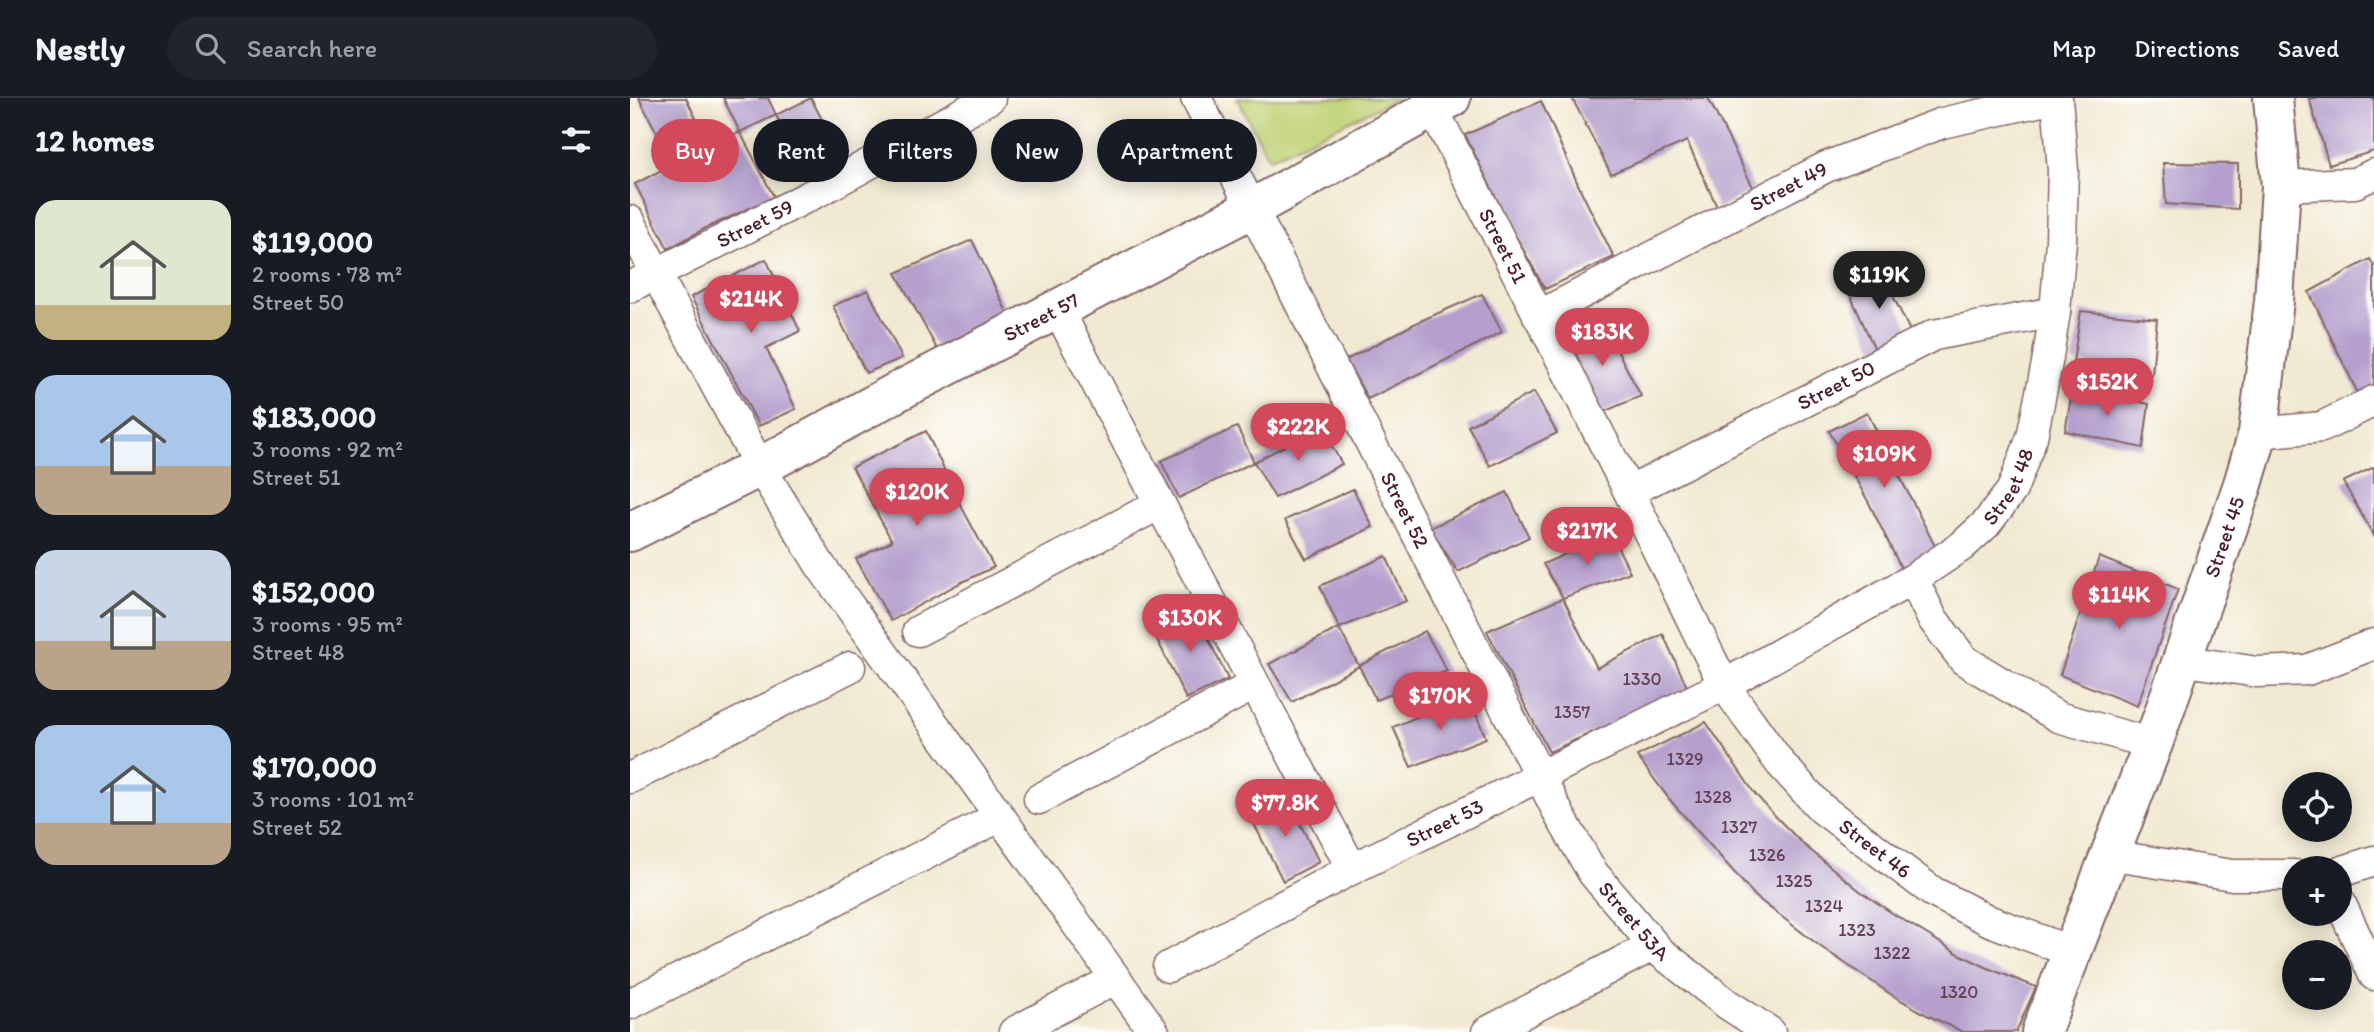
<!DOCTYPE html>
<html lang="en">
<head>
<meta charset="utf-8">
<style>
  :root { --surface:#171b24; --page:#20242c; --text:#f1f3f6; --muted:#9ea1a6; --line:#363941; --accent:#d1495b }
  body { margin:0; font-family:Itim,sans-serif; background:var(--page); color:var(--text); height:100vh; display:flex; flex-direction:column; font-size:26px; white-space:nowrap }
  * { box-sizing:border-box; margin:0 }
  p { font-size:23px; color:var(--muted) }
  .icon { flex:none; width:38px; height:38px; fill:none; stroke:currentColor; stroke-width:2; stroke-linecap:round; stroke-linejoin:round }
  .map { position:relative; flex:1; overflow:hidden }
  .sheet { display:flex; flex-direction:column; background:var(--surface); width:630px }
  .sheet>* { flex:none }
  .hud { position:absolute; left:21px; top:21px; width:665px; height:63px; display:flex; gap:14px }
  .tools { position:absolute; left:1652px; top:674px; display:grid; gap:14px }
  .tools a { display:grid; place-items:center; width:70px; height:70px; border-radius:50%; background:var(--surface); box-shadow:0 4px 18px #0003; font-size:35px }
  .price { position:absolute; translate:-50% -60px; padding:0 16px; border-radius:24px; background:var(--accent); color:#fff; font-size:23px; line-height:46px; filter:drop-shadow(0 2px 4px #0008) }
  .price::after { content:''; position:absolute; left:50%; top:42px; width:21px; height:16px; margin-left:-10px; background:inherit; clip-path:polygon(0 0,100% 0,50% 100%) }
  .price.active { background:#222; color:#fff }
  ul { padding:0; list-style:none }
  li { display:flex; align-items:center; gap:21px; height:175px; padding:0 35px }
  li span { display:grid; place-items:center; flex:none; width:196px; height:140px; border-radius:21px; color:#555 }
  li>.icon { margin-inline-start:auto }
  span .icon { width:84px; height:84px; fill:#fffc; stroke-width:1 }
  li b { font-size:30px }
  h2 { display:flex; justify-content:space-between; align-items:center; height:84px; padding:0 35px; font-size:30px }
  .tag { padding:0 24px; border-radius:32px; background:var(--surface); box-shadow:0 4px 18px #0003; font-size:24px; line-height:63px }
  .tag.active { background:var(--accent); color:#fff }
  header { display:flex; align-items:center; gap:42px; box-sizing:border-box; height:98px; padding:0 35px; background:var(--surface); border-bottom:2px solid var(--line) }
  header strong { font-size:33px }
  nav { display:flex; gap:38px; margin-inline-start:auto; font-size:24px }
  .search { width:490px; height:63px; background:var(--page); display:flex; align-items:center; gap:18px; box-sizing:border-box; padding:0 24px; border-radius:38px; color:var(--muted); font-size:26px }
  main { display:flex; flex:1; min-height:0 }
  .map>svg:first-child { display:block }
</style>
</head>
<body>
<header>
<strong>Nestly</strong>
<div class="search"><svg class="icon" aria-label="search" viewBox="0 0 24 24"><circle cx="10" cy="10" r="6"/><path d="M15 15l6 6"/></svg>Search here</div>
<nav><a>Map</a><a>Directions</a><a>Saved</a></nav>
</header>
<main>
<section class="sheet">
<h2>12 homes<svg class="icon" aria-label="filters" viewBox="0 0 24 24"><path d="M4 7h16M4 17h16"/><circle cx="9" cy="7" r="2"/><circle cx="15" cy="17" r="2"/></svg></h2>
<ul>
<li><span style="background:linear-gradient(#dfe7d0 75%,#c2b280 0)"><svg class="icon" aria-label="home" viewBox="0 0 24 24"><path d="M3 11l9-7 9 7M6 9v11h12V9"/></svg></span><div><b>$119,000</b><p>2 rooms · 78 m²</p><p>Street 50</p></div></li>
<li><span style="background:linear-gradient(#a9c7e8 65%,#b9a48a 0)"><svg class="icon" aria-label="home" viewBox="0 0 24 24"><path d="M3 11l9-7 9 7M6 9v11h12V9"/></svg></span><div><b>$183,000</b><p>3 rooms · 92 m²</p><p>Street 51</p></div></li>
<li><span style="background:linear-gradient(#c9d6e8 65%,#b9a48a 0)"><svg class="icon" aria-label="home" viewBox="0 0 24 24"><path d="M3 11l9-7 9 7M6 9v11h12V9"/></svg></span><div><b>$152,000</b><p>3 rooms · 95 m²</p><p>Street 48</p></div></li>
<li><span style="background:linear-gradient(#a9c7e8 70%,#b9a48a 0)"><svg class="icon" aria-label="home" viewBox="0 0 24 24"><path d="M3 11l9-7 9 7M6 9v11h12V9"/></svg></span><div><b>$170,000</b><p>3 rooms · 101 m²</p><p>Street 52</p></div></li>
</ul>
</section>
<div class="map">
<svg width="1744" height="934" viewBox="0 0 1744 934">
  <rect width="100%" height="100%" fill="#fdfcf7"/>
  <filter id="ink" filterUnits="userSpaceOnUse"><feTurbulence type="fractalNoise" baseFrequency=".0143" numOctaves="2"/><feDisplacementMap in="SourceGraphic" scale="14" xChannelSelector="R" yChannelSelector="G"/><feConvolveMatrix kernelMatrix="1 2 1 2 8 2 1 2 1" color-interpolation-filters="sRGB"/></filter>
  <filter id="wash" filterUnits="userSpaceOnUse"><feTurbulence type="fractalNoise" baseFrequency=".00686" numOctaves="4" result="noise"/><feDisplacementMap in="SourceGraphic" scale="28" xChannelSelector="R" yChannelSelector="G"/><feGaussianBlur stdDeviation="1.57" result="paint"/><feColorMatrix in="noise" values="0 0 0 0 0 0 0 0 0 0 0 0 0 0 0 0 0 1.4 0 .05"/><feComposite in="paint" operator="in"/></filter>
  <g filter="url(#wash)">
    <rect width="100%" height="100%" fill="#f1e9d1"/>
    <path fill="#bfd275" stroke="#847850" stroke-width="2" d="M607 0H768L639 61Z"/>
    <g id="blocks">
      <path fill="#b49fcd" d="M9 0H56L80 49 110 34 93 0H138L146 17 181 0 214 65 178 83 146 17 110 34 144 99 76 130 38 151 5 86 43 66Z
        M942 0H1078L1124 91 1088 111 1057 43 981 76Z
        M1679 0H1744V53L1699 67Z
        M911 3 951 93 984 159 915 191 879 126 835 37Z
        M1533 65 1608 66V111L1536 106Z
        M342 142 378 216 307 251 266 175Z
        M136 161 170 233 136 250 166 311 129 328 61 199Z
        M1740 161 1744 168V295L1731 302 1679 194Z
        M1251 173 1282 237 1246 254 1216 188Z
        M238 192 272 260 236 275 203 208Z
        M852 196 872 234 738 301 716 262 788 224Z
        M1451 213 1527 221 1522 277 1443 264Z
        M972 223 1011 298 971 315 935 242Z
        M1443 289 1519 306 1513 350 1435 333Z
        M904 294 927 335 860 368 838 328Z
        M1237 314 1308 454 1272 472 1239 405 1199 333Z
        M607 329 624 364 549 400 531 363Z
        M691 329 712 366 645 400 624 364Z
        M296 333 330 406 364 469 326 487 261 523 226 461 262 443 222 369Z
        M1744 369V438L1713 384Z
        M723 391 743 429 676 461 655 422Z
        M877 394 899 439 828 474 800 430Z
        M981 436 1000 474 933 500 913 466Z
        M756 458 776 503 709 530 729 568 662 604 639 566 709 530 690 488Z
        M1469 459 1548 491 1507 608 1430 577Z
        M933 500 967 570 1033 536 1058 591 919 654 857 533Z
        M564 511 598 581 556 601 522 531Z
        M795 533 817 573 746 602 729 568Z
        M838 597 856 640 781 669 763 629Z
        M1076 624 1125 696 1149 722 1174 747 1230 793 1262 815 1329 856 1360 871 1406 889 1386 934H1333L1297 917 1262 897 1191 849 1126 799 1040 702 1007 658Z
        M658 701 689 764 653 783 620 718Z"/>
    </g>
  </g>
  <g filter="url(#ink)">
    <use href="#blocks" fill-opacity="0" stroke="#846665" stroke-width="2"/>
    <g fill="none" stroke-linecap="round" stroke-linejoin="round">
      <defs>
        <g id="street">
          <path id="s1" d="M566 0 931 720 963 775 1029 853 1097 906 1140 934"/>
          <path id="s2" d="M802 9 999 394 1094 587 1150 665 1191 710 1303 794 1360 823 1442 854"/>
          <path d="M1651 88 1725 85 1744 76"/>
          <path d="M0 123 26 176 130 369 190 467 524 934"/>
          <path id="s3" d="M0 189 189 93 360 0"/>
          <path d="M427 210 722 771"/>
          <path id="s4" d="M908 218 1196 69 1312 25 1425 0"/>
          <path d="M1628 335 1692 329 1744 303"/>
          <path id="s5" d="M999 394 1304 237 1425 214"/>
          <path d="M1283 481 1302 520 1334 562 1428 619 1523 646"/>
          <path d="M288 533 530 406"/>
          <path d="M1550 562 1627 574 1677 572 1744 546"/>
          <path d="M0 680 220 569"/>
          <path d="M409 701 624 587"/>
          <path d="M1479 757 1602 777H1664"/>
          <path d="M1710 774 1744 763"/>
          <path d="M1710 804 1744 877"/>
          <path id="s6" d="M538 869 722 771 1094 587 1283 481 1332 448 1356 426 1382 392 1402 339 1417 265 1425 214 1431 143 1433 72 1427 0"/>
          <path d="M0 906 369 719"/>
          <path d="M384 934 485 881"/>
          <path d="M857 934 1024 847"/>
        </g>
        <g id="secondary">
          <path id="s7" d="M0 434 130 369 263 296 623 110 821 0"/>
          <path id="s8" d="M1411 934 1523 646 1613 386 1628 335 1644 203 1651 88 1643 0"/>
        </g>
      </defs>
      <use href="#street" stroke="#846665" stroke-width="33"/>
      <use href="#secondary" stroke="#846665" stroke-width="42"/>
      <use href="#street" stroke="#fff" stroke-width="30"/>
      <use href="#secondary" stroke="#fff" stroke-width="38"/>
    </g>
  </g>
  <g text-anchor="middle" stroke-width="7" stroke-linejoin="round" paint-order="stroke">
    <g font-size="18" fill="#643f54">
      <text x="1012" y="587">1330</text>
      <text x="942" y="620">1357</text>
      <text x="1055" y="667">1329</text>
      <text x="1083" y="705">1328</text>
      <text x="1109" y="735">1327</text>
      <text x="1137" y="763">1326</text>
      <text x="1164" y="789">1325</text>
      <text x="1194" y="814">1324</text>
      <text x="1227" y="838">1323</text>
      <text x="1262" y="861">1322</text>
      <text x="1329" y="900">1320</text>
    </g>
    <g font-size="21" fill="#4a1f2b" stroke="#fdfcf7">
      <text dy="7" stroke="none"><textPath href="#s4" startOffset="282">Street 49</textPath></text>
      <text dy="7" stroke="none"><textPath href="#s3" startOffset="140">Street 59</textPath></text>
      <text dy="7" stroke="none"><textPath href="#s2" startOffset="156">Street 51</textPath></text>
      <text dy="7" stroke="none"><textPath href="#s7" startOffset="464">Street 57</textPath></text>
      <text dy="7" stroke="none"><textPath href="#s5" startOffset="233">Street 50</textPath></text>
      <text dy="7" stroke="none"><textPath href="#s6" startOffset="976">Street 48</textPath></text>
      <text dy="7" stroke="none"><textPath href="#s1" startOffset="462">Street 52</textPath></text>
      <text dy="7" stroke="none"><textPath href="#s8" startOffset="528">Street 45</textPath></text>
      <text dy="7" stroke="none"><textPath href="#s6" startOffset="312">Street 53</textPath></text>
      <text dy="7" stroke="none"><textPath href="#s2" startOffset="872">Street 46</textPath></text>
      <text dy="7" stroke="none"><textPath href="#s1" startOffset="934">Street 53A</textPath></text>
    </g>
  </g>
</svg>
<div class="tools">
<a><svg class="icon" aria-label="locate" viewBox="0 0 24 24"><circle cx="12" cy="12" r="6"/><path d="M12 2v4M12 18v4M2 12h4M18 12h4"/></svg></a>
<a>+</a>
<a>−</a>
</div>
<b class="price active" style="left:1249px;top:213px">$119K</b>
<b class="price" style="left:121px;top:237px">$214K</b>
<b class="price" style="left:972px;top:270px">$183K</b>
<b class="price" style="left:1477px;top:320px">$152K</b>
<b class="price" style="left:668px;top:365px">$222K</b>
<b class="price" style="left:1254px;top:392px">$109K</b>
<b class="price" style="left:287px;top:430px">$120K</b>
<b class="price" style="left:957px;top:469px">$217K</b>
<b class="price" style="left:1489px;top:533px">$114K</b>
<b class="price" style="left:560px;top:556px">$130K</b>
<b class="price" style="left:810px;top:634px">$170K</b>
<b class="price" style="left:655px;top:741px">$77.8K</b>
<div class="hud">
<a class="tag active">Buy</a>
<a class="tag">Rent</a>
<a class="tag">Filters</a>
<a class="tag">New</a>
<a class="tag">Apartment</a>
</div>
</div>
</main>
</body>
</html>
